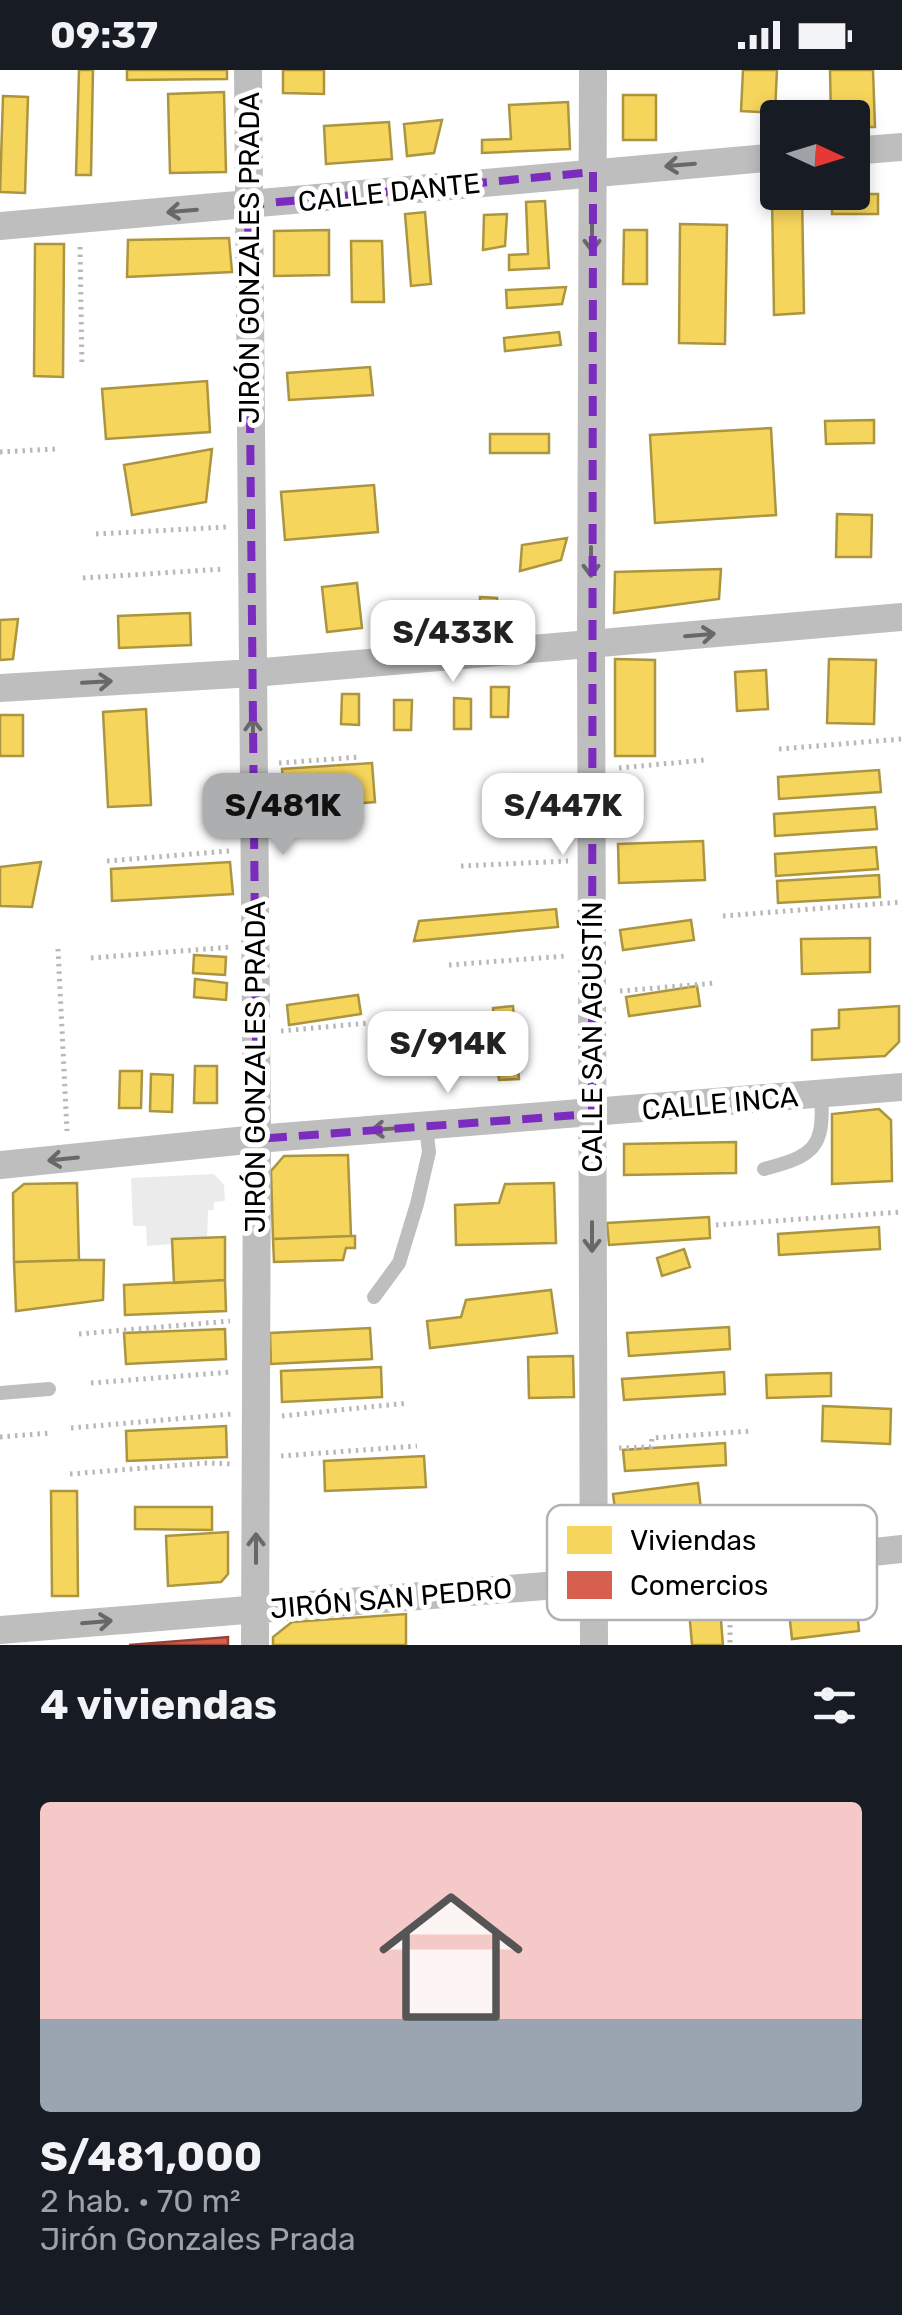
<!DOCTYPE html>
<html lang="es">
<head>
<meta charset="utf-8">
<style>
  :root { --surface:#171b24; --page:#20242c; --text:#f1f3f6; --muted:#9ea1a6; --line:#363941; --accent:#adaeaf }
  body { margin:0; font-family:Rubik,sans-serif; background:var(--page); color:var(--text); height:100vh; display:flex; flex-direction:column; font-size:38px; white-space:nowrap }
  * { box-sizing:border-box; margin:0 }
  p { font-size:32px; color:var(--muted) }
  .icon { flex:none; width:55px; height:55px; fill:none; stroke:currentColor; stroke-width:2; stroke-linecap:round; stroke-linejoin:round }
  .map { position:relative; height:1575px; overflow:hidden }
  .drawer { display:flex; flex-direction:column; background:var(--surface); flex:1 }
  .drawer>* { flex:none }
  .needle { width:65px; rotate:94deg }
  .controls { position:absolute; left:760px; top:30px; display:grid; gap:20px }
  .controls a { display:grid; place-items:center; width:110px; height:110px; border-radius:10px; background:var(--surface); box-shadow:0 5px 15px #0003; font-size:50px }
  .price { position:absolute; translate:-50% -85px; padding:0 22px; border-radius:20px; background:#fff; color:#222; font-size:32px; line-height:65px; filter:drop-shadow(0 2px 5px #0008) }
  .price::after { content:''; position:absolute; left:50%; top:60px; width:30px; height:22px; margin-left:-15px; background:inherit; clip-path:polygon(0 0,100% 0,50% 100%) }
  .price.selected { background:var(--accent); color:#111 }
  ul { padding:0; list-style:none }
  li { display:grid; align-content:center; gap:20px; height:530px; padding:0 40px }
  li+li { border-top:2px solid var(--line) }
  li span { display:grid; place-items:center; height:310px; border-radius:10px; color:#555 }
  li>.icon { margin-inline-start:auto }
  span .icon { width:180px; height:180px; fill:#fffc; stroke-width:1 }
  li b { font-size:42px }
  h2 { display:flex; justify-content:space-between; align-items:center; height:120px; padding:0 40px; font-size:42px }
  .status { display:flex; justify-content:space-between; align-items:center; height:70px; padding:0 50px; background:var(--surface); direction:ltr }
  .status svg { height:28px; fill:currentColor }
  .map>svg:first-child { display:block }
</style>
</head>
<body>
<div class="status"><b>09:37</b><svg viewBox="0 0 49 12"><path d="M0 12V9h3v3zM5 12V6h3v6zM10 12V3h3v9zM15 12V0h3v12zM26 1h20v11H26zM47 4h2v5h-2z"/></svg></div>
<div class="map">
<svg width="902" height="1575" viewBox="0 0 902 1575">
  <rect width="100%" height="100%" fill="#fff"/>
  <path fill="#ebebeb" d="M214 1104 224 1115 225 1131 214 1132V1140H208L207 1168 173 1169 172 1174 147 1176 146 1156H133L131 1108Z"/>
  <path fill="#f6d55c" stroke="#ac9540" stroke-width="2.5" d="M79 0H93L91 105H76Z
    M127 0H227V9L127 10Z
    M283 0H324V24L283 23Z
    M743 0H777L775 43 741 41Z
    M830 0H873L875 57H852V48H831Z
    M224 22 226 102 170 103 168 24Z
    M623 25H656V70H623Z
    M3 26 28 27 25 123 0 122Z
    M568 32 570 79 482 83V70L511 69 509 35Z
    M442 50 434 83 407 86 404 54Z
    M389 52 392 89 326 94 324 56Z
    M802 122 804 243 774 245 772 128Z
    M832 124H878V144H832Z
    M545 131 549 198 509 200V185L528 184 526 132Z
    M425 142 431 214 411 216 405 144Z
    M507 144 505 176 483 180 484 145Z
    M680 154 727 155 725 274 679 273Z
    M329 160V205L274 206V161Z
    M624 160H647V214H623Z
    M229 168 232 202 127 207 128 170Z
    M351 171H382L384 232H352Z
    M35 174H64L63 307 34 306Z
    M566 217 562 234 507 238 506 220Z
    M559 262 561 275 505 281 504 268Z
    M370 297 373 325 289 330 287 303Z
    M207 311 210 362 106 369 102 319Z
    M874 350V373L826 374 825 351Z
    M771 358 776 445 655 453 650 365Z
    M490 364H549V383H490Z
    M212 379 206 432 132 445 124 395Z
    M374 415 378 462 285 470 281 422Z
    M837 444 872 445 871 487H836Z
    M567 468 561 490 520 501 522 475Z
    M721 499 719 529 614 543 615 502Z
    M357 513 362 558 327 562 322 517Z
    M480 527 497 528V557L479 558Z
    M190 543 191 575 119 578 118 546Z
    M18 549 13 589 0 590V550Z
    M615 589 655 590V686H615Z
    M829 589 876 590 874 654 827 653Z
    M766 600 768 639 737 641 735 602Z
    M491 617H509L508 647H491Z
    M342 624H359V655L341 654Z
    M454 628 471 629V659H454Z
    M394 630H412L411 660H394Z
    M146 639 151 735 108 737 103 642Z
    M0 645H23V686H0Z
    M372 693 375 732 285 739 282 699Z
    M879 700 881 722 779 729 778 707Z
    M875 737 877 759 775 766 774 744Z
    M703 771 705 810 619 813 618 774Z
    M876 777 878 799 776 806 775 784Z
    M41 792 32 837 0 836V797Z
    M230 792 233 824 112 831 111 799Z
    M879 805 880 827 778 833 777 811Z
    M556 839 558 857 414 871 419 851Z
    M691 850 694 870 623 880 620 860Z
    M870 868V902L802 904 801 869Z
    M194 885 226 887 225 905 193 903Z
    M195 909 227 913 226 930 194 927Z
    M697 916 700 936 629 946 626 927Z
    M358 925 361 944 289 955 287 935Z
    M513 936 519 1009 499 1010 493 938Z
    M899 936V972L885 986 812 990V960L839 958V940Z
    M195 996H217V1033H194Z
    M120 1001H142L141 1038H119Z
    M151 1004 173 1005 172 1042 150 1041Z
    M879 1039 891 1050 892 1111 832 1114V1044Z
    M736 1072V1103L624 1105V1074Z
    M348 1085 351 1166 273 1169 271 1101 284 1086Z
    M77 1113 79 1190 14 1192 13 1123 24 1114Z
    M554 1113 556 1173 456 1175 455 1135 499 1133 505 1114Z
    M709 1147 710 1168 609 1175 607 1153Z
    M879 1157 880 1179 779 1185 778 1164Z
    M351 1166H355V1178H346L343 1190 274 1192 273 1169Z
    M225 1167V1210L174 1213 172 1169Z
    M684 1179 690 1197 662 1206 657 1188Z
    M79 1190H104L103 1230 16 1241 14 1192Z
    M225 1210 226 1241 125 1245 124 1215Z
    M551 1220 557 1263 430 1278 427 1251 461 1247 466 1230Z
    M729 1257 730 1279 629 1286 627 1263Z
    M370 1258 372 1289 271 1294 270 1263Z
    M225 1259 226 1289 126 1294 124 1263Z
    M573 1286 574 1327 529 1328 528 1287Z
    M381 1297 382 1327 282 1332 281 1301Z
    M724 1302 725 1324 624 1330 622 1309Z
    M831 1303V1326L767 1328 766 1305Z
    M823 1336 891 1339 890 1374 822 1371Z
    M226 1356 227 1387 127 1391 126 1361Z
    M725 1373 726 1395 625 1401 623 1380Z
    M424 1386 426 1417 325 1421 324 1391Z
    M698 1413 703 1457 619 1468 613 1424Z
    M51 1421H77L78 1526H52Z
    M135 1437H212V1460L135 1459Z
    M228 1462V1504L221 1512 168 1516 166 1466Z
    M854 1508 859 1561 792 1569 786 1515Z
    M718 1514 723 1575H692L687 1517Z
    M406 1544V1575H273V1567L292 1552Z"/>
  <path fill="#d6604d" stroke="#964336" stroke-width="2.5" d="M228 1567V1575H129Z"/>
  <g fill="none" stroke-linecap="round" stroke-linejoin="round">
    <path stroke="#b9b9b9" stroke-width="5" stroke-dasharray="2.5 5" stroke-linecap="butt" d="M80 177 82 297
      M0 382 55 379
      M96 464 227 457
      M83 508 224 499
      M779 679 902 669
      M279 693 360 687
      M619 698 705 690
      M107 791 229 781
      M461 796 568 791
      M723 846 902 832
      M58 879 67 1061
      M91 888 232 877
      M449 895 566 886
      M620 921 716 913
      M281 961 368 953
      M716 1155 902 1142
      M79 1264 230 1251
      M91 1313 232 1302
      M282 1346 408 1333
      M71 1358 232 1344
      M0 1367 50 1363
      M619 1378 651 1377 652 1368 752 1361
      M281 1386 417 1376
      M70 1404 207 1393 232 1394
      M730 1525V1575"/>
    <path stroke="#bebebe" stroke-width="14" d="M764 1099C814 1086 825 1078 821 1024
      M374 1227 399 1193 417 1134 429 1082 426 1057
      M0 1323 49 1319"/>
    <path stroke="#bebebe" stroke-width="28" d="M248 0 257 1069 255 1575
      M593 0 591 575 594 1575
      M852 81 902 77
      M0 156 778 87
      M0 618 253 603 902 547
      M0 1095 257 1069 902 1017
      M0 1560 594 1512 902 1479"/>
  </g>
  <defs><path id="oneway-shaft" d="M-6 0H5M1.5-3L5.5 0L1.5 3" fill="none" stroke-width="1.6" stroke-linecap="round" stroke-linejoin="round" transform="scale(2.5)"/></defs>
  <g stroke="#686868">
    <use href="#oneway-shaft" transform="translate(680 95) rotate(175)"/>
    <use href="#oneway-shaft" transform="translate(182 141) rotate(175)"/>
    <use href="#oneway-shaft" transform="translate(592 167) rotate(90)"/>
    <use href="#oneway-shaft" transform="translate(591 492) rotate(90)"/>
    <use href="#oneway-shaft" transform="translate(700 565) rotate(-5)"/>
    <use href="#oneway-shaft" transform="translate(97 612) rotate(-3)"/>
    <use href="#oneway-shaft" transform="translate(253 663) rotate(-91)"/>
    <use href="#oneway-shaft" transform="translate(386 1059) rotate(176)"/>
    <use href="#oneway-shaft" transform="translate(63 1089) rotate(174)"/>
    <use href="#oneway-shaft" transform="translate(592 1167) rotate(90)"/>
    <use href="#oneway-shaft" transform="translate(256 1478) rotate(-90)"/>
    <use href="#oneway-shaft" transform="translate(97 1552) rotate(-5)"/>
  </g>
  <path fill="none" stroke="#7b2cbf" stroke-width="8" stroke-dasharray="20 12" stroke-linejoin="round" d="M593 102 592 1044 257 1069 248 135Z"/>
  <g text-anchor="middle" stroke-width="10" stroke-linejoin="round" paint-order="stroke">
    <g font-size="28" fill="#000" stroke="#fff">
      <text transform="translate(389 122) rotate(-6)" y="10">CALLE DANTE</text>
      <text transform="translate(249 188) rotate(-90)" y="10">JIRÓN GONZALES PRADA</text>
      <text transform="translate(592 967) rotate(-90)" y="10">CALLE SAN AGUSTÍN</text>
      <text transform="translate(255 997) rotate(-90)" y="10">JIRÓN GONZALES PRADA</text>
      <text transform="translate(720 1033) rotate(-5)" y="10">CALLE INCA</text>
      <text transform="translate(391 1528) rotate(-5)" y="10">JIRÓN SAN PEDRO</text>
    </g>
  </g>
  <rect x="547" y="1435" width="330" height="115" rx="15" fill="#fff" stroke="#b2b2b2" stroke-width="2.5"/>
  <rect x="567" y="1456" width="45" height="28" fill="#f6d55c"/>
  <rect x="567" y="1501" width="45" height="28" fill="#d6604d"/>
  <g font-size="28" fill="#000">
    <text x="630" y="1480">Viviendas</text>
    <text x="630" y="1525">Comercios</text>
  </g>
</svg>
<div class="controls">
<a><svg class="needle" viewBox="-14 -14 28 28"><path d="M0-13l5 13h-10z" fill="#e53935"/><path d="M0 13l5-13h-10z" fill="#9ea1a6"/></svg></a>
</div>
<b class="price" style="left:453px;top:615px">S/433K</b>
<b class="price selected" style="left:283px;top:788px">S/481K</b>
<b class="price" style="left:563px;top:788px">S/447K</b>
<b class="price" style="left:448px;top:1026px">S/914K</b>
</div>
<section class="drawer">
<h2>4 viviendas<svg class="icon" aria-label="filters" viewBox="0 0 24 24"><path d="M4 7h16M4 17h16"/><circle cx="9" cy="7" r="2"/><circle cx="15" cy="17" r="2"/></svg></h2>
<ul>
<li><span style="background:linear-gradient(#f6c9c9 70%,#9aa5b1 0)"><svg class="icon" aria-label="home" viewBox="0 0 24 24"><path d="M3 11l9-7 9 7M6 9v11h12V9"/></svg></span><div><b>S/481,000</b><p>2 hab. · 70 m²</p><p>Jirón Gonzales Prada</p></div></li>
</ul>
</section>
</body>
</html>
